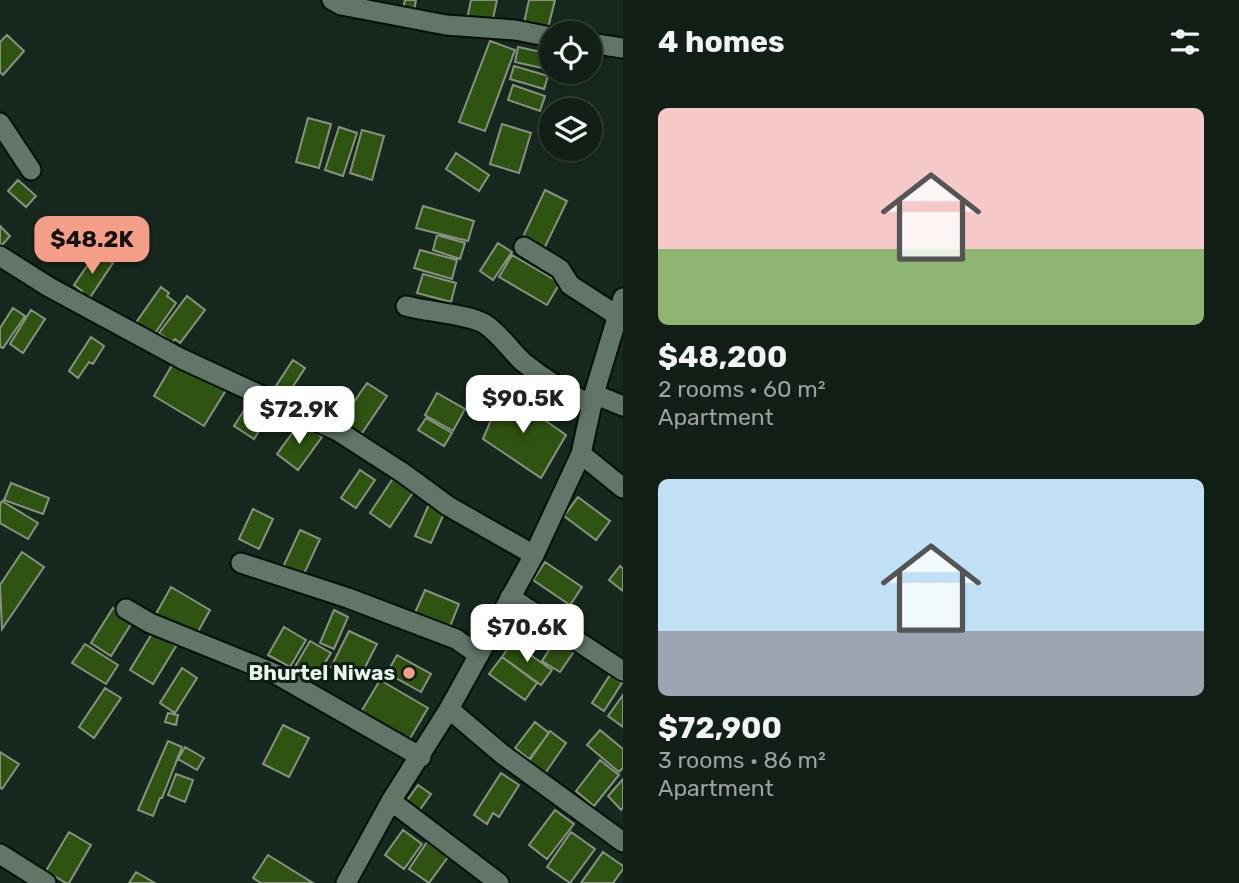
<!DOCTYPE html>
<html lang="en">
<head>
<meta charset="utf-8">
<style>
  :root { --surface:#111f16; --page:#1e2c23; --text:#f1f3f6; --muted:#9ca2a1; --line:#303d35; --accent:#f49e88 }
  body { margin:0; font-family:Rubik,sans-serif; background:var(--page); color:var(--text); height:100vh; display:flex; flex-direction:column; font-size:26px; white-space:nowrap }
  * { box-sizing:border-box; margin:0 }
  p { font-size:23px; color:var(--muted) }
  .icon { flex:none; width:38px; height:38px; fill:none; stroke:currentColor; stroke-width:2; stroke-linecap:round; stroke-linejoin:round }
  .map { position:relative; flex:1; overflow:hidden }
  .panel { display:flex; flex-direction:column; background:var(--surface); width:616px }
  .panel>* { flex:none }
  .buttons { position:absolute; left:539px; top:21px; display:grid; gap:14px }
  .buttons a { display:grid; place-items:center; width:63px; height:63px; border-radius:50%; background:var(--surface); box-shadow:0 4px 10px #0003,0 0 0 2px var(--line); font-size:35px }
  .price { position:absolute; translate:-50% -60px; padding:0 16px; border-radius:14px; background:#fff; color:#222; font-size:23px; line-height:46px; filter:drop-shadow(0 2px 4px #0008) }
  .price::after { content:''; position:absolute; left:50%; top:42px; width:21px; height:16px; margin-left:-10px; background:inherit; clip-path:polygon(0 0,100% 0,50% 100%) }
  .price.on { background:var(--accent); color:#111 }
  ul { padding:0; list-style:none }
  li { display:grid; align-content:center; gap:14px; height:371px; padding:0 35px }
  li span { display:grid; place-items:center; height:217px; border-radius:10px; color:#555 }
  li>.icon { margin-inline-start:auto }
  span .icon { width:126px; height:126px; fill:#fffc; stroke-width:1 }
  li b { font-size:30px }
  h2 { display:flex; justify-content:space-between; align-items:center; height:84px; padding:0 35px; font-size:30px }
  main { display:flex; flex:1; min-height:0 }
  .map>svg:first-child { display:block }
</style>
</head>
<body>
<main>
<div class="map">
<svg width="623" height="883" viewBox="0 0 623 883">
  <rect width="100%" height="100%" fill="#17291e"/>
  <path fill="#2f5311" stroke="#879380" stroke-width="2" d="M405 0H416L414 11 403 9Z
    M471 0H497L492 23 467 19Z
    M529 0H555L548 28 524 23Z
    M7 35 24 51 3 75 0 72V42Z
    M490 41 515 50 485 131 459 122Z
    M518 47 551 54V70L515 62Z
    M514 66 548 76 544 89 510 79Z
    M513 85 545 96 540 111 508 100Z
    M308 118 331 124 319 168 296 162Z
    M502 124 531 133 519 173 490 164Z
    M339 127 357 133 343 176 325 170Z
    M362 130 384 136 372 180 350 173Z
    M552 149H574L573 155 552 152Z
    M456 153 489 175 479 191 446 169Z
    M18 180 36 196 26 207 8 191Z
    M545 190 567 201 543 251 521 241Z
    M423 206 474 221 468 241 416 228Z
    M0 226 10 236 1 246 0 245Z
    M437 235 465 243 460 259 433 250Z
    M498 243 512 252 493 280 480 271Z
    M92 249 113 263 85 305 76 300 82 291 74 285 93 257 88 254Z
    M420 250 457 260 452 279 414 268Z
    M512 255 560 283 547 305 499 277Z
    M423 274 456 283 451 302 417 293Z
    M161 287 169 293 167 296 176 303 153 336 135 324Z
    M187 296 205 310 180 343 175 339 172 342 159 333Z
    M13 308 25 316 3 348 0 347V328Z
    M31 310 45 319 23 353 10 344Z
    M91 337 104 346 93 364 89 362 78 378 69 371Z
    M175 360 226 390 204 426 154 396Z
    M293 360 305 368 284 400 272 392Z
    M367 383 387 396 360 436 340 422Z
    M503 391 566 435 541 478 483 439Z
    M437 393 465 409 453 431 425 415Z
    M254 395 274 407 254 439 234 426Z
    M426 418 452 433 444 446 418 430Z
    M301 421 322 437 298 470 277 454Z
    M360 470 375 480 356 508 341 498Z
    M394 477 414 491 390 527 370 513Z
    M11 483 49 498 43 514 4 500Z
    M578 497 610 521 596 540 564 516Z
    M2 501 38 523 28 539 0 523V505Z
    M430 502 446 509 431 543 415 536Z
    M253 509 273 519 259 549 239 539Z
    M300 530 320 539 303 576 283 567Z
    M22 552 44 567 2 629 0 585Z
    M545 562 582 587 570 605 533 580Z
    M620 566 623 569V591L609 580Z
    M171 587 210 610 195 637 156 614Z
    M425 590 459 604 449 629 414 615Z
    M113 608 133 621 111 656 91 643Z
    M334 610 348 617 334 649 320 643Z
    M284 627 306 640 290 667 268 655Z
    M349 631 377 644 358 681 331 667Z
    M153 632 176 646 153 684 130 670Z
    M557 638 575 650 560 672 542 661Z
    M310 641 331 653 313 682 293 670Z
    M512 642 552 670 541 685 502 657Z
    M85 644 118 665 106 684 72 663Z
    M397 655 431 674 421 692 387 673Z
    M502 657 537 683 525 700 489 674Z
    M182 668 197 678 175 713 160 703Z
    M610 675 622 683 604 711 592 703Z
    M380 680 428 708 409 740 361 712Z
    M105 688 121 698 94 738 79 727Z
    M623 695V727L608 716Z
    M168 713 178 715 176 725 165 722Z
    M535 722 549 733 529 759 515 748Z
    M283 725 309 738 289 777 263 764Z
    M600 730 623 749V768L619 772 587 745Z
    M550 731 566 743 544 775 527 764Z
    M168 741 182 747 162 798H160L153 816 138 810Z
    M185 747 204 758 197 770 178 759Z
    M0 752 19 764 2 789 0 787Z
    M600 760 619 775 594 806 576 791Z
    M501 773 519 785 499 817 493 813 487 824 474 815Z
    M176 774 193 780 185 802 168 795Z
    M623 779V807L621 810 608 796Z
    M418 785 431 794 419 811 406 802Z
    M555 810 574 824 547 859 529 845Z
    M403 830 422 844 404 869 385 855Z
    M69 832 91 845 69 883H66L46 871Z
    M571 832 595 849 570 883 547 867Z
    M427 842 448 857 429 883 409 869Z
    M603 852 623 866V869L613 883H581Z
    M268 855 313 883H261L253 878Z
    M136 872 155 883H129Z"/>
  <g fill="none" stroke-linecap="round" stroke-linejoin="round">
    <defs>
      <path id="street" d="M332 0 341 5 446 25 515 30 551 37
        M590 43 623 48
        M0 123 31 170
        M524 247 560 269 570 285 618 316
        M0 256 49 287 182 359 338 431 403 473 448 506 534 555
        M406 306C428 312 468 314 485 324 500 334 510 350 523 362 545 380 567 393 592 405
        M594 394 623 406
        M581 454 623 488
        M241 563 348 598 456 639 479 655
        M510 597 623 671
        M126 609 150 623 276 674 421 757
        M449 709 502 754 623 842
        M391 801 499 883
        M0 854 46 883
        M346 883 391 801 449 709 534 555 581 454 594 394 623 298"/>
    </defs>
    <use href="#street" stroke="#021108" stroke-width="23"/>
    <use href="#street" stroke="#617569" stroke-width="19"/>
  </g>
  <circle fill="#f49e88" stroke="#0d1f15" stroke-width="2.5" cx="409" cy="673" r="7"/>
  <g text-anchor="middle" stroke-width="6" stroke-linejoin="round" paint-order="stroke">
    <g font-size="21" font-weight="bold" fill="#e9f4ed" stroke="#0d1f15" text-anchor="end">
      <text x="395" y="680">Bhurtel Niwas</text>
    </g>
  </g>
</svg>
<div class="buttons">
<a><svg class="icon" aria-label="locate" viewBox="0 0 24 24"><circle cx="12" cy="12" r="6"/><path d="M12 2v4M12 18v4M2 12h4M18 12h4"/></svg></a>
<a><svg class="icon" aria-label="layers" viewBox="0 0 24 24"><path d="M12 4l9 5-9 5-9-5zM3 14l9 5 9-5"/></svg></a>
</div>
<b class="price on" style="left:92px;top:276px">$48.2K</b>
<b class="price" style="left:523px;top:435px">$90.5K</b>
<b class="price" style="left:299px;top:446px">$72.9K</b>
<b class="price" style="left:527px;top:664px">$70.6K</b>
</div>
<section class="panel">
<h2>4 homes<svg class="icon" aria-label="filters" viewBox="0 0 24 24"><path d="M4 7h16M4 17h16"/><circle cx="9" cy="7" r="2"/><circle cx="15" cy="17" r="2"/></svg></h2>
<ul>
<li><span style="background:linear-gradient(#f6c9c9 65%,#8fb573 0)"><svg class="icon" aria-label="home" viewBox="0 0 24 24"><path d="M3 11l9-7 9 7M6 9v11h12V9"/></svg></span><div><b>$48,200</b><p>2 rooms · 60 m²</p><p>Apartment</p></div></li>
<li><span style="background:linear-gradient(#bfe0f5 70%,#9aa5b1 0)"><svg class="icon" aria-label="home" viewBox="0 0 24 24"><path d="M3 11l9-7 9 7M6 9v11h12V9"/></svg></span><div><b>$72,900</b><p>3 rooms · 86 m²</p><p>Apartment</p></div></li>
</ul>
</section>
</main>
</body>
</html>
